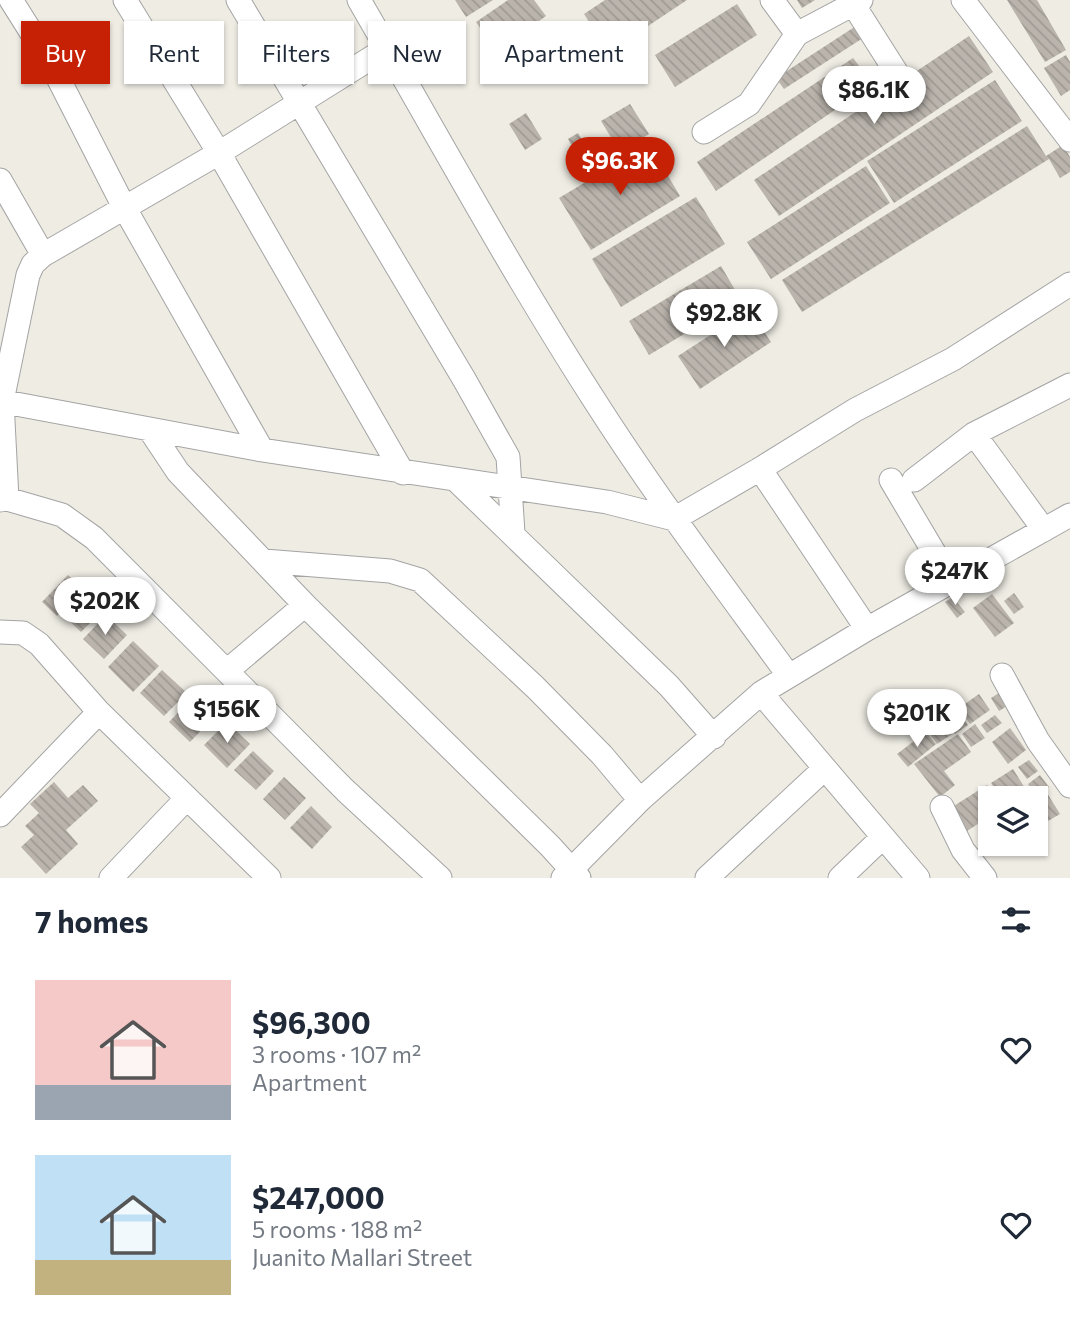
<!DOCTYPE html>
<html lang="en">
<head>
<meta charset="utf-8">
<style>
  :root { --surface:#fff; --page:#f2f2f3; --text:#1f2937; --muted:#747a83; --accent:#c62104 }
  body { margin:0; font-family:Commissioner,sans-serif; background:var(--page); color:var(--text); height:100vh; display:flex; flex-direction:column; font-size:26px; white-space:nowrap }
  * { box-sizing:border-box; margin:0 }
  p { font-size:23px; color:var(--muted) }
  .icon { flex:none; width:38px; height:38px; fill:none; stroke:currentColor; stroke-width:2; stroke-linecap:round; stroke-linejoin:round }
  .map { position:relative; height:878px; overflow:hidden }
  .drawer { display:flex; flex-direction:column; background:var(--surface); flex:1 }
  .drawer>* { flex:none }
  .hud { position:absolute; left:21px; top:21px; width:700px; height:63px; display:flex; gap:14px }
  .tools { position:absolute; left:978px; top:786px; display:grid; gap:14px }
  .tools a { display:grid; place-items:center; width:70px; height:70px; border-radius:0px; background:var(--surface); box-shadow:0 2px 5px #0004; font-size:35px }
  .price { position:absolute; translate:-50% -60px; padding:0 16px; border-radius:24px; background:#fff; color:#222; font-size:23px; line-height:46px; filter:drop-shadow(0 2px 4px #0008) }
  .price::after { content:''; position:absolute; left:50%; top:42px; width:21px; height:16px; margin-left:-10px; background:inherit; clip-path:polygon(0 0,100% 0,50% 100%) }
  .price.on { background:var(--accent); color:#fff }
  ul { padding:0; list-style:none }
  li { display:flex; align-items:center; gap:21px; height:175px; padding:0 35px }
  li span { display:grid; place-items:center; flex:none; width:196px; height:140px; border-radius:0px; color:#555 }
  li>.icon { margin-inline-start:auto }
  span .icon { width:84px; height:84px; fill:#fffc; stroke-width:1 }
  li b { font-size:30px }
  h2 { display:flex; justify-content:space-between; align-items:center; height:84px; padding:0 35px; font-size:30px }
  .chip { padding:0 24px; border-radius:0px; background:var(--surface); box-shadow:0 2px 5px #0004; font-size:24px; line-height:63px }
  .chip.on { background:var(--accent); color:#fff }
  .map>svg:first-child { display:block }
</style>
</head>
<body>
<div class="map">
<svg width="1070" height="878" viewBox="0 0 1070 878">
  <defs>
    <pattern id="building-back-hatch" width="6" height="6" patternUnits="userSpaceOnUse" patternTransform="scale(1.75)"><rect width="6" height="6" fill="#bab4ac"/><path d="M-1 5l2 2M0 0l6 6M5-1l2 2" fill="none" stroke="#9f9a94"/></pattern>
  </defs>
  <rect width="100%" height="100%" fill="#eeece3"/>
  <path fill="url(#building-back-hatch)" d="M455 0H493L466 17Z
    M508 0H534L546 16 497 51 476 22Z
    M605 0H687L609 52 584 14Z
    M797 0H815L802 8Z
    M1007 0H1037L1066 50 1045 62Z
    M737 4 757 35 675 87 655 55Z
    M856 26 863 38 784 89 776 78Z
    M969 36 993 72 779 216 754 180Z
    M1066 55 1070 62V90L1061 96 1044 68Z
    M853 58 873 84 716 191 697 162Z
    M995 80 1022 121 894 203 867 161Z
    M630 104 649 134 620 152 601 121Z
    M526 113 542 139 525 150 509 124Z
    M1027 126 1046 156 1063 145 1070 157V172L1060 178 1049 159 802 312 782 280Z
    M578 133 589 151 578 157 568 139Z
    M649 144 680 196 591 250 559 198Z
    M866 166 890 203 771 279 747 242Z
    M696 197 725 244 621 307 592 259Z
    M721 266 741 300 649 355 629 321Z
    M749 310 771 342 700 389 678 356Z
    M68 575 83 589 57 616 42 602Z
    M1014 593 1024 607 1014 614 1004 601Z
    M83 594 101 612 81 632 63 615Z
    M992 594 1014 623 995 637 973 608Z
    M953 597 965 612 957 618 945 602Z
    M106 615 127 635 104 659 83 639Z
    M133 641 159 666 133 692 108 667Z
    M162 670 187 693 164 716 140 693Z
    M1007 688 1015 701 999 711 991 698Z
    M979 694 990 710 970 724 959 708Z
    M192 698 213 718 190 742 169 722Z
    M958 711 968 725 955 734 945 720Z
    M995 715 1002 723 987 733 981 725Z
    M942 721 952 734 937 744 928 732Z
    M227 722 250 744 227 768 204 745Z
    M975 724 985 738 971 747 962 734Z
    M1010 728 1026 750 1008 764 992 742Z
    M926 732 936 744 908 767 897 754Z
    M958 734 971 752 944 771 955 785 940 797 914 764Z
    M253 751 274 771 256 790 234 770Z
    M1029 760 1038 771 1027 779 1018 767Z
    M1013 769 1031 798H1001L991 783Z
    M1040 775 1049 787 1036 796 1028 784Z
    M284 777 306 798 285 820 263 799Z
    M54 782 68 798 83 785 98 801 66 830 78 844 46 874 21 847 34 835 25 826 39 813 30 804Z
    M987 785 996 798H990V816L964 833 949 809Z
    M1047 793 1060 814 1036 828V800Z
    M311 806 332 827 312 849 290 828Z"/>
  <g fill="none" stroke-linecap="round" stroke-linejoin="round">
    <defs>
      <path id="minor" d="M11 0 50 62 124 207 262 450
        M125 0 219 153 403 473
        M238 0 464 379 508 457 513 533
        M359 0C436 133 510 269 593 398 654 494 722 584 789 676
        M772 0 797 34
        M963 0 1070 140
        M853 4 898 75
        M704 132 749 104 797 34 861 0
        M0 180 43 255
        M0 401 262 450 607 502 674 519 760 469 855 410 953 359 1070 284
        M150 430 178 472 305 605 550 846 579 878
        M974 434 1044 530
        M760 469 867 629
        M456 480 669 686 714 737
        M891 480 951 581
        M914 480 974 434 1070 385
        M7 499 2 401 28 275 33 264 43 255 219 153 387 48
        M0 500 7 499 62 515 94 538 346 791 440 878
        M264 561 390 571 420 580 535 687 602 755 640 800
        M0 632 23 633 39 644 99 712 269 878
        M228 670 305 605
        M1002 675 1038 741 1070 786
        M761 693 918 878
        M942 807 963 850 985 878
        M0 815 99 712
        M111 878 187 798
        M563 878 640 800 761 693 867 629 1070 515
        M707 878 824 769
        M840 878 883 837"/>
    </defs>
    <use href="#minor" stroke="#a4a4a4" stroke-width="25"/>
    <use href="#minor" stroke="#fff" stroke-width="23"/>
  </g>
</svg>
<div class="tools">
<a><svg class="icon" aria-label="layers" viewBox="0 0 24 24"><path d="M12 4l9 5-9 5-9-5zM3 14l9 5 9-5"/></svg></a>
</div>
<b class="price" style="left:874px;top:126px">$86.1K</b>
<b class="price on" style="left:620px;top:197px">$96.3K</b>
<b class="price" style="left:724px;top:349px">$92.8K</b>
<b class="price" style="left:955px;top:607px">$247K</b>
<b class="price" style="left:105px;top:637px">$202K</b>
<b class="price" style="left:227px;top:745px">$156K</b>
<b class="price" style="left:917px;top:749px">$201K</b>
<div class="hud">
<a class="chip on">Buy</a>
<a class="chip">Rent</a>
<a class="chip">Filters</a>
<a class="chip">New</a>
<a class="chip">Apartment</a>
</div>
</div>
<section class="drawer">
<h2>7 homes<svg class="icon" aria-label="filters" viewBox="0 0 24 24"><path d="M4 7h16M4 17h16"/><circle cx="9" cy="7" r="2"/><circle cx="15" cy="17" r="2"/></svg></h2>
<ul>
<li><span style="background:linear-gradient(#f6c9c9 75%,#9aa5b1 0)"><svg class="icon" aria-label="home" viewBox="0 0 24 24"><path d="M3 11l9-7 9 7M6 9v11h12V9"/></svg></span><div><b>$96,300</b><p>3 rooms · 107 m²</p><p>Apartment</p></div><svg class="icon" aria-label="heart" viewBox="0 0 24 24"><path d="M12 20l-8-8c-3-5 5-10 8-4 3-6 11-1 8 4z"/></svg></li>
<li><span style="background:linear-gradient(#bfe0f5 75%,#c2b280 0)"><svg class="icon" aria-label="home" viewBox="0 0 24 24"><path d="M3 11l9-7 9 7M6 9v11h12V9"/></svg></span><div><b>$247,000</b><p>5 rooms · 188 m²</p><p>Juanito Mallari Street</p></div><svg class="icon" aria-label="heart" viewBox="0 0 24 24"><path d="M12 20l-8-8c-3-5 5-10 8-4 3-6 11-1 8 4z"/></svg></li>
</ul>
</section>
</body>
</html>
